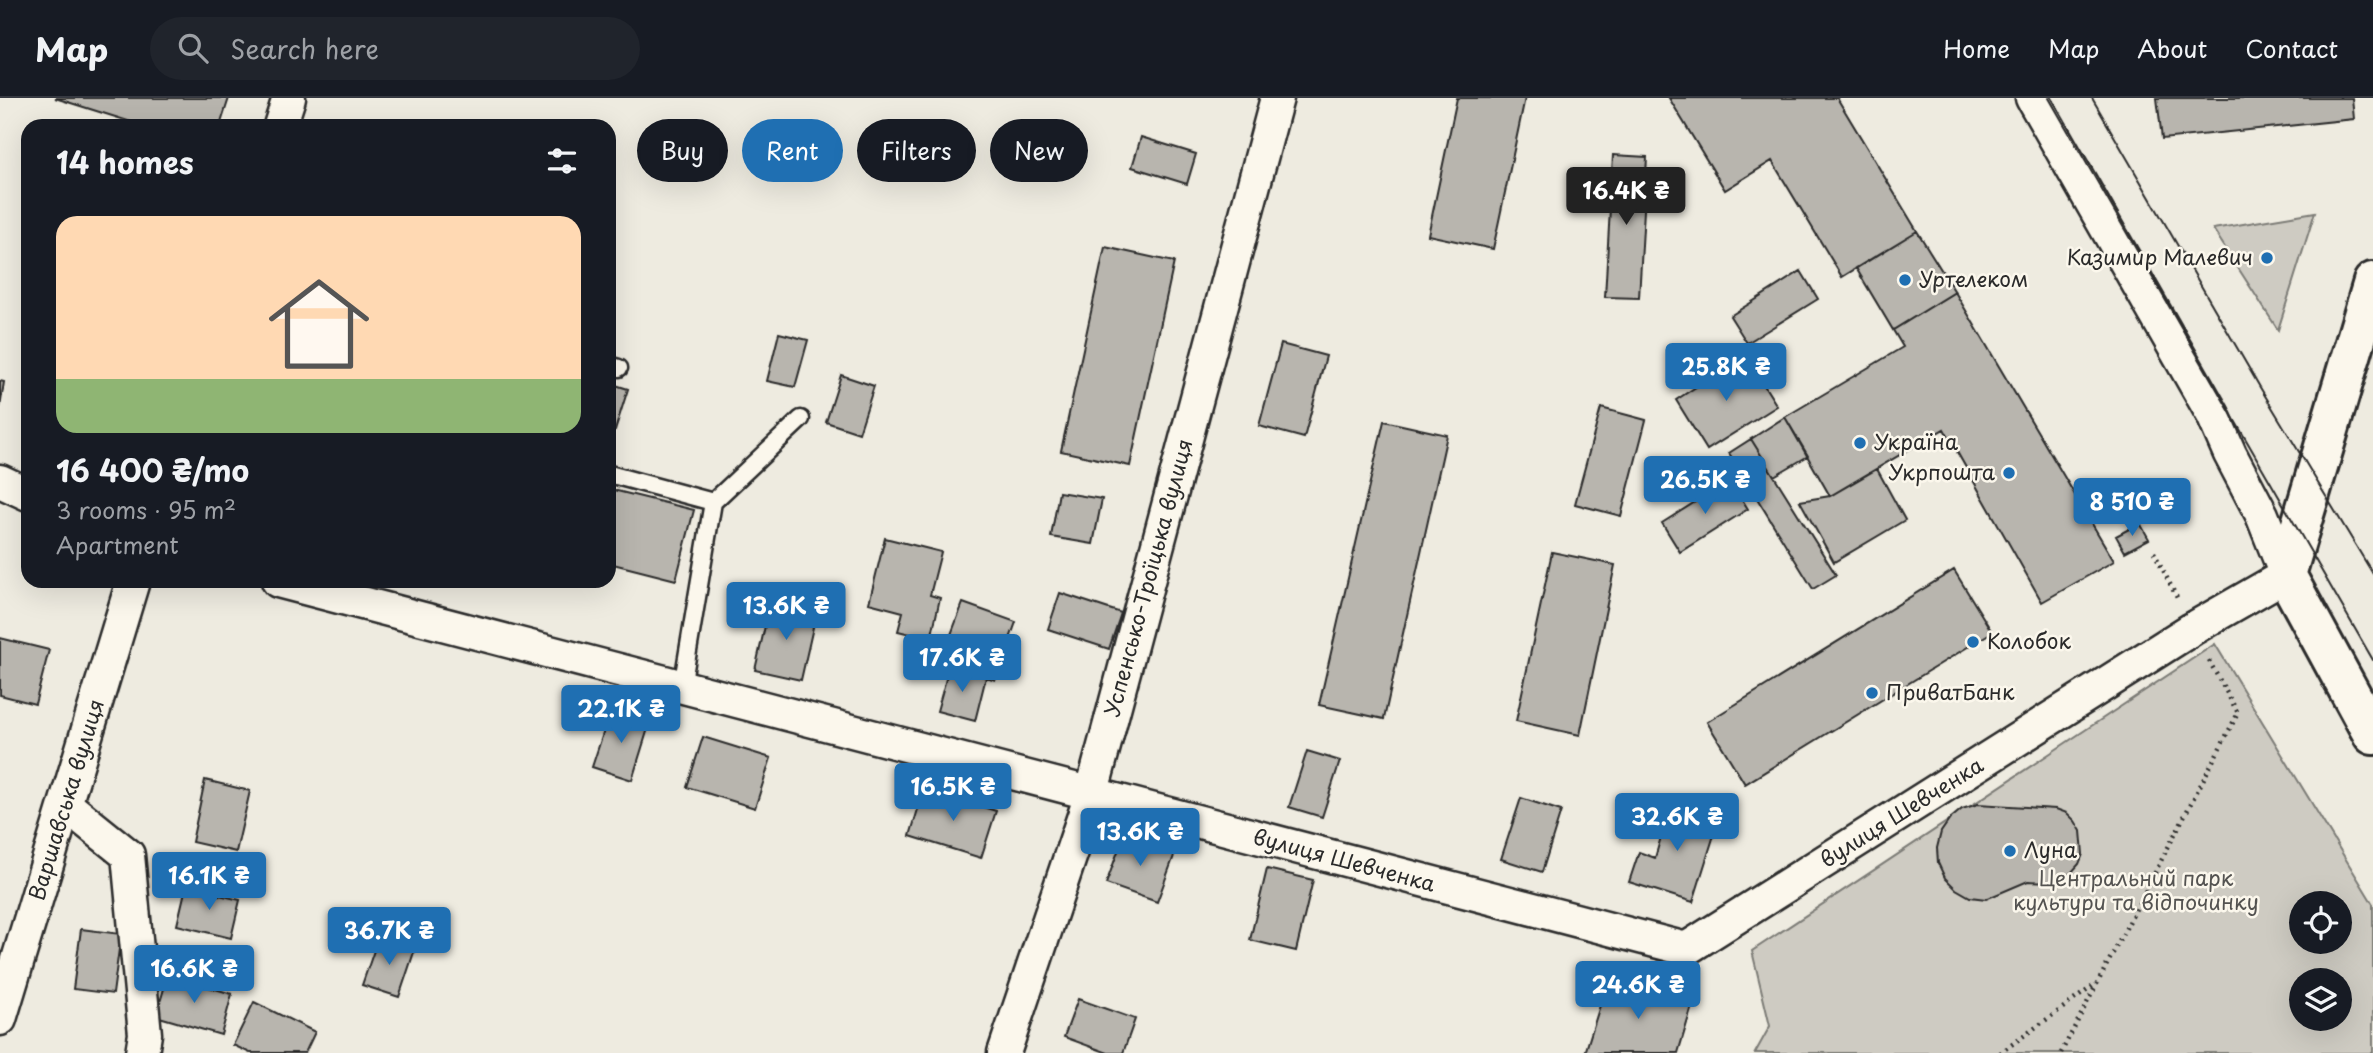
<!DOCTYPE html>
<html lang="en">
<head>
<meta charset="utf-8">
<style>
  :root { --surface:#171b24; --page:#20242c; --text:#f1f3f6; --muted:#9ea1a6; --line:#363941; --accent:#1f6fb2 }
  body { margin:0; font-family:"Playpen Sans",sans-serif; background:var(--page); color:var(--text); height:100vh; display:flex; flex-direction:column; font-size:26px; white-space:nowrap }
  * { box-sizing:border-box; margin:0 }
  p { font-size:23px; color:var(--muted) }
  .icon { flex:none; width:38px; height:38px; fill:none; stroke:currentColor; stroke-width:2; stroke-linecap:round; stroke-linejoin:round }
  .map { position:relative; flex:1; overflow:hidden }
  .details { position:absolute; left:21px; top:21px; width:595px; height:469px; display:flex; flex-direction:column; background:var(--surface); border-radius:21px; box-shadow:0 7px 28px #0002 }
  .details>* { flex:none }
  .hud { position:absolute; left:637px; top:21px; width:665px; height:63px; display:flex; gap:14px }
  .controls { position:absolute; left:2289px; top:793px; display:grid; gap:14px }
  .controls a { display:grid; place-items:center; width:63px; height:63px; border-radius:50%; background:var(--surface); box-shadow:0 7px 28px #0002; font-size:35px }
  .price { position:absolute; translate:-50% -60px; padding:0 16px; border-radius:7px; background:var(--accent); color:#fff; font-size:23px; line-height:46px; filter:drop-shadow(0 2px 4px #0008) }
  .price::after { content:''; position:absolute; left:50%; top:42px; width:21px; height:16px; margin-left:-10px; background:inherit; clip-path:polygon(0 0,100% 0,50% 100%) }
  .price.on { background:#222; color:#fff }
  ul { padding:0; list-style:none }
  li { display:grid; align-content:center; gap:14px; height:371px; padding:0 35px }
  li span { display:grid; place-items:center; height:217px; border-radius:21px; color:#555 }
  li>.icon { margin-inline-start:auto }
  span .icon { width:126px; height:126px; fill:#fffc; stroke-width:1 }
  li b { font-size:30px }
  h2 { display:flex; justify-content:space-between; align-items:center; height:84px; padding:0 35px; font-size:30px }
  .chip { padding:0 24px; border-radius:32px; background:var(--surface); box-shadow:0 7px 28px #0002; font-size:24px; line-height:63px }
  .chip.on { background:var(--accent); color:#fff }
  header { display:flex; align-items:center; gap:42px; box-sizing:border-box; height:98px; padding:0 35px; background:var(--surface); border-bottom:2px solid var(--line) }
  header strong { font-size:33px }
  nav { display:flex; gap:38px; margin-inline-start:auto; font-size:24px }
  .search { width:490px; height:63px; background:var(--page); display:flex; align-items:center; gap:18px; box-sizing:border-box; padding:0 24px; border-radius:38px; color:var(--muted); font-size:26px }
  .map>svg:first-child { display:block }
</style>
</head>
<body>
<header>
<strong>Map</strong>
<div class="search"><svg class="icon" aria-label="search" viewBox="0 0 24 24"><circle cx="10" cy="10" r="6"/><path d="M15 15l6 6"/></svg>Search here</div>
<nav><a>Home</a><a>Map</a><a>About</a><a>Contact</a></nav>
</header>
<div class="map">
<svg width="2373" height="955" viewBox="0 0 2373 955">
  <rect width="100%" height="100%" fill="#eeebe0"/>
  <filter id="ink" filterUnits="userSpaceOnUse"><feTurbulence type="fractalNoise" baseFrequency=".0143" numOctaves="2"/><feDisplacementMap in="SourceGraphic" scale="14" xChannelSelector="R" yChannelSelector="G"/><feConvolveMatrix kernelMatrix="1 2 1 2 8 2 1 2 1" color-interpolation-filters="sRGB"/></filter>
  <g filter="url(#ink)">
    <path fill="#cecbc2" stroke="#7c7b76" stroke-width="2" fill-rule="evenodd" d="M2315 114 2278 232 2213 131Z
      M2215 546 2373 806V955H1755L1770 928 1752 853ZM2301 805H2340V844H2301ZM2301 882H2340V920H2301Z"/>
    <path fill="#b8b5ae" stroke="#2b2b2b" stroke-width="2" d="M55 0H229L220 28H144Z
      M1457 0H1525L1493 151 1428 137Z
      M1669 0H1837L1917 133 1842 179 1772 63 1725 92Z
      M2157 0H2352L2354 21 2162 41Z
      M1141 39 1196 56 1187 86 1132 69Z
      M1613 57 1647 59 1639 200 1605 199Z
      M1917 133 1955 194 1893 232 1856 170Z
      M1105 149 1174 164 1130 368 1061 353Z
      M1801 173 1818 201 1747 245 1730 218Z
      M1955 194 2114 463 2042 504 1944 331 1830 398 1785 319 1903 249 1893 232Z
      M779 235 808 242 795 289 767 283Z
      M1281 246 1326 258 1304 340 1259 328Z
      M1745 257 1777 308 1707 352 1676 302Z
      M841 277 874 288 859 335 826 324Z
      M0 283 4 284 0 310Z
      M609 285 628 291 615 332 609 330Z
      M1601 310 1646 322 1621 418 1575 406Z
      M1785 319 1808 358 1774 378 1751 341Z
      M1384 323 1447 337 1384 621 1319 607Z
      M1751 341 1836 477 1813 491 1729 355Z
      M1877 371 1905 422 1834 464 1800 403 1830 398Z
      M1730 382 1748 411 1680 454 1662 425Z
      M609 391 694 412 676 482 609 465Z
      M1059 394 1102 401 1093 446 1051 439Z
      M2140 425 2149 441 2125 454 2116 438Z
      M885 440 941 454 930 497 940 500 931 541 898 533 903 514 869 505Z
      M1552 454 1615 467 1580 637 1516 623Z
      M1954 472 1992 534 1745 686 1707 624Z
      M1060 495 1121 515 1109 551 1048 531Z
      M963 505 1016 524 995 582 941 563Z
      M770 506 816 516 801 582 755 572Z
      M0 540 49 552 35 606 0 597Z
      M949 570 986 579 975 623 937 613Z
      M611 611 650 624 632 682 592 669Z
      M703 639 771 660 755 710 687 689Z
      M1307 653 1340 663 1322 719 1289 709Z
      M205 682 250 693 236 754 192 744Z
      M924 691 996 713 981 760 910 738Z
      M1521 700 1561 713 1542 774 1501 761Z
      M1666 704 1719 721 1693 804 1629 784 1639 754 1655 760 1661 739 1655 737Z
      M1978 706 2056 711 2067 715 2075 723 2081 733 2083 756 2079 766 2071 775 2062 781 2050 784 2028 783 1986 801 1970 799 1956 791 1945 780 1938 765 1937 750 1941 734 1950 721 1962 711Z
      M1124 737 1175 755 1157 804 1106 786Z
      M1267 771 1313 782 1296 853 1250 842Z
      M186 789 240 802 231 840 177 827Z
      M81 831 121 836 113 896 73 891Z
      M379 838 415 851 399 899 362 887Z
      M168 877 232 896 221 937 156 918Z
      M1609 879 1693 905 1678 955H1585Z
      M1078 901 1135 921 1123 955H1108L1064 939Z
      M254 904 315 934 305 955H250L233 947Z"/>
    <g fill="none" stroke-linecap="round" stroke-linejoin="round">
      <defs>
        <path id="lane" d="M609 267 619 270
          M609 376 713 404 682 589
          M713 404 801 321"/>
        <path id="street" d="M280 28 289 0
          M0 383 28 396
          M278 483 1686 851 2192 531 2286 477 2262 417 2230 356 2213 317 2032 0
          M66 707 128 757 145 936 142 955
          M0 921 133 483
          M1004 955 1091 697 1277 0"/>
        <path id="primary" d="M2373 184 2286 477 2373 637"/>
      </defs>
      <use href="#lane" stroke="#2b2b2b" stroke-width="21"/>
      <use href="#street" stroke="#2b2b2b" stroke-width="37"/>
      <use href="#primary" stroke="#2b2b2b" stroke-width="44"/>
      <path stroke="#2b2b2b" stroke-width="4.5" stroke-dasharray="2 5" stroke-linecap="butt" d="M2154 454 2177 500
        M2000 955 2096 886
        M2061 955 2238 615 2208 561"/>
      <use href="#lane" stroke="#fbf7ec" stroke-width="16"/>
      <use href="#street" stroke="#fbf7ec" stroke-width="32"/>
      <use href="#primary" stroke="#fbf7ec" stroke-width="38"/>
      <path stroke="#2b2b2b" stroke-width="2" d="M2049 0 2373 562
        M2092 0 2261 291 2373 476"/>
    </g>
  </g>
  <g fill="#1f6fb2" stroke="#fbf7ec" stroke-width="2.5">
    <circle cx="2267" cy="160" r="7"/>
    <circle cx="1905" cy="182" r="7"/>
    <circle cx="1860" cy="345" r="7"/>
    <circle cx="2009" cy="375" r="7"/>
    <circle cx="1973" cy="544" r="7"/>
    <circle cx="1872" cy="595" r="7"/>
    <circle cx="2010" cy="753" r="7"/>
  </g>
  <g text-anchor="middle" stroke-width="5" stroke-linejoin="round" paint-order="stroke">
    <g font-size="21" fill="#2b2b2b" stroke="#fbf7ec" text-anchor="start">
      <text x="2253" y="167" text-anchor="end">Казимир Малевич</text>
      <text x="1919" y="189">Уртелеком</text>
      <text x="1874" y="352">Україна</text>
      <text x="1995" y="382" text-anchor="end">Укрпошта</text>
      <text x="1987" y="551">Колобок</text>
      <text x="1886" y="602">ПриватБанк</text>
      <text x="2024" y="760">Луна</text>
    </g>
    <g font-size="21" fill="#2b2b2b" stroke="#fbf7ec">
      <text transform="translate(1149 480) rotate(-75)" y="7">Успенсько-Троїцька вулиця</text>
      <text transform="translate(67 702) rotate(-73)" y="7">Варшавська вулиця</text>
      <text transform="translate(1902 715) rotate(-32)" y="7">вулиця Шевченка</text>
      <text transform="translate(1344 763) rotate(15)" y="7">вулиця Шевченка</text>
    </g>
    <g font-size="21" fill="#545351" stroke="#fbf7ec">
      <text x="2136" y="788">Центральний парк<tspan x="2136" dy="24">культури та відпочинку</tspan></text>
    </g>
  </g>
</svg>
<div class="controls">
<a><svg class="icon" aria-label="locate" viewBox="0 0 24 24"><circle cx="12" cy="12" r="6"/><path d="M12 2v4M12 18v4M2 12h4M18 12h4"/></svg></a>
<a><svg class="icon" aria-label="layers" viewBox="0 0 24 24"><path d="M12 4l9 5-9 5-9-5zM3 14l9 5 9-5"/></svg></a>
</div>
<b class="price on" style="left:1626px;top:129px">16.4K ₴</b>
<b class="price" style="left:1726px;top:305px">25.8K ₴</b>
<b class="price" style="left:1705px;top:418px">26.5K ₴</b>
<b class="price" style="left:2132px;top:440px">8 510 ₴</b>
<b class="price" style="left:786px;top:544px">13.6K ₴</b>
<b class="price" style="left:962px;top:596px">17.6K ₴</b>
<b class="price" style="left:621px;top:647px">22.1K ₴</b>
<b class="price" style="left:953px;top:725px">16.5K ₴</b>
<b class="price" style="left:1677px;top:755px">32.6K ₴</b>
<b class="price" style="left:1140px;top:770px">13.6K ₴</b>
<b class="price" style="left:209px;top:814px">16.1K ₴</b>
<b class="price" style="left:389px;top:869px">36.7K ₴</b>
<b class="price" style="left:194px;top:907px">16.6K ₴</b>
<b class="price" style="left:1638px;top:923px">24.6K ₴</b>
<div class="hud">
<a class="chip">Buy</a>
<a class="chip on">Rent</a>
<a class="chip">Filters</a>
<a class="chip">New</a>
</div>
<section class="details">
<h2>14 homes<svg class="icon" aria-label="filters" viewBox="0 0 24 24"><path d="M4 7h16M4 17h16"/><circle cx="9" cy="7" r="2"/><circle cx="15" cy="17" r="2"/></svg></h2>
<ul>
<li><span style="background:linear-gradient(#ffd9b3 75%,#8fb573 0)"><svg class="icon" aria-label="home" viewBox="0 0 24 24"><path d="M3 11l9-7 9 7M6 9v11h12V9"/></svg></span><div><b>16 400 ₴/mo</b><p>3 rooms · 95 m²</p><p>Apartment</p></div></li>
</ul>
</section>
</div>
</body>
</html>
